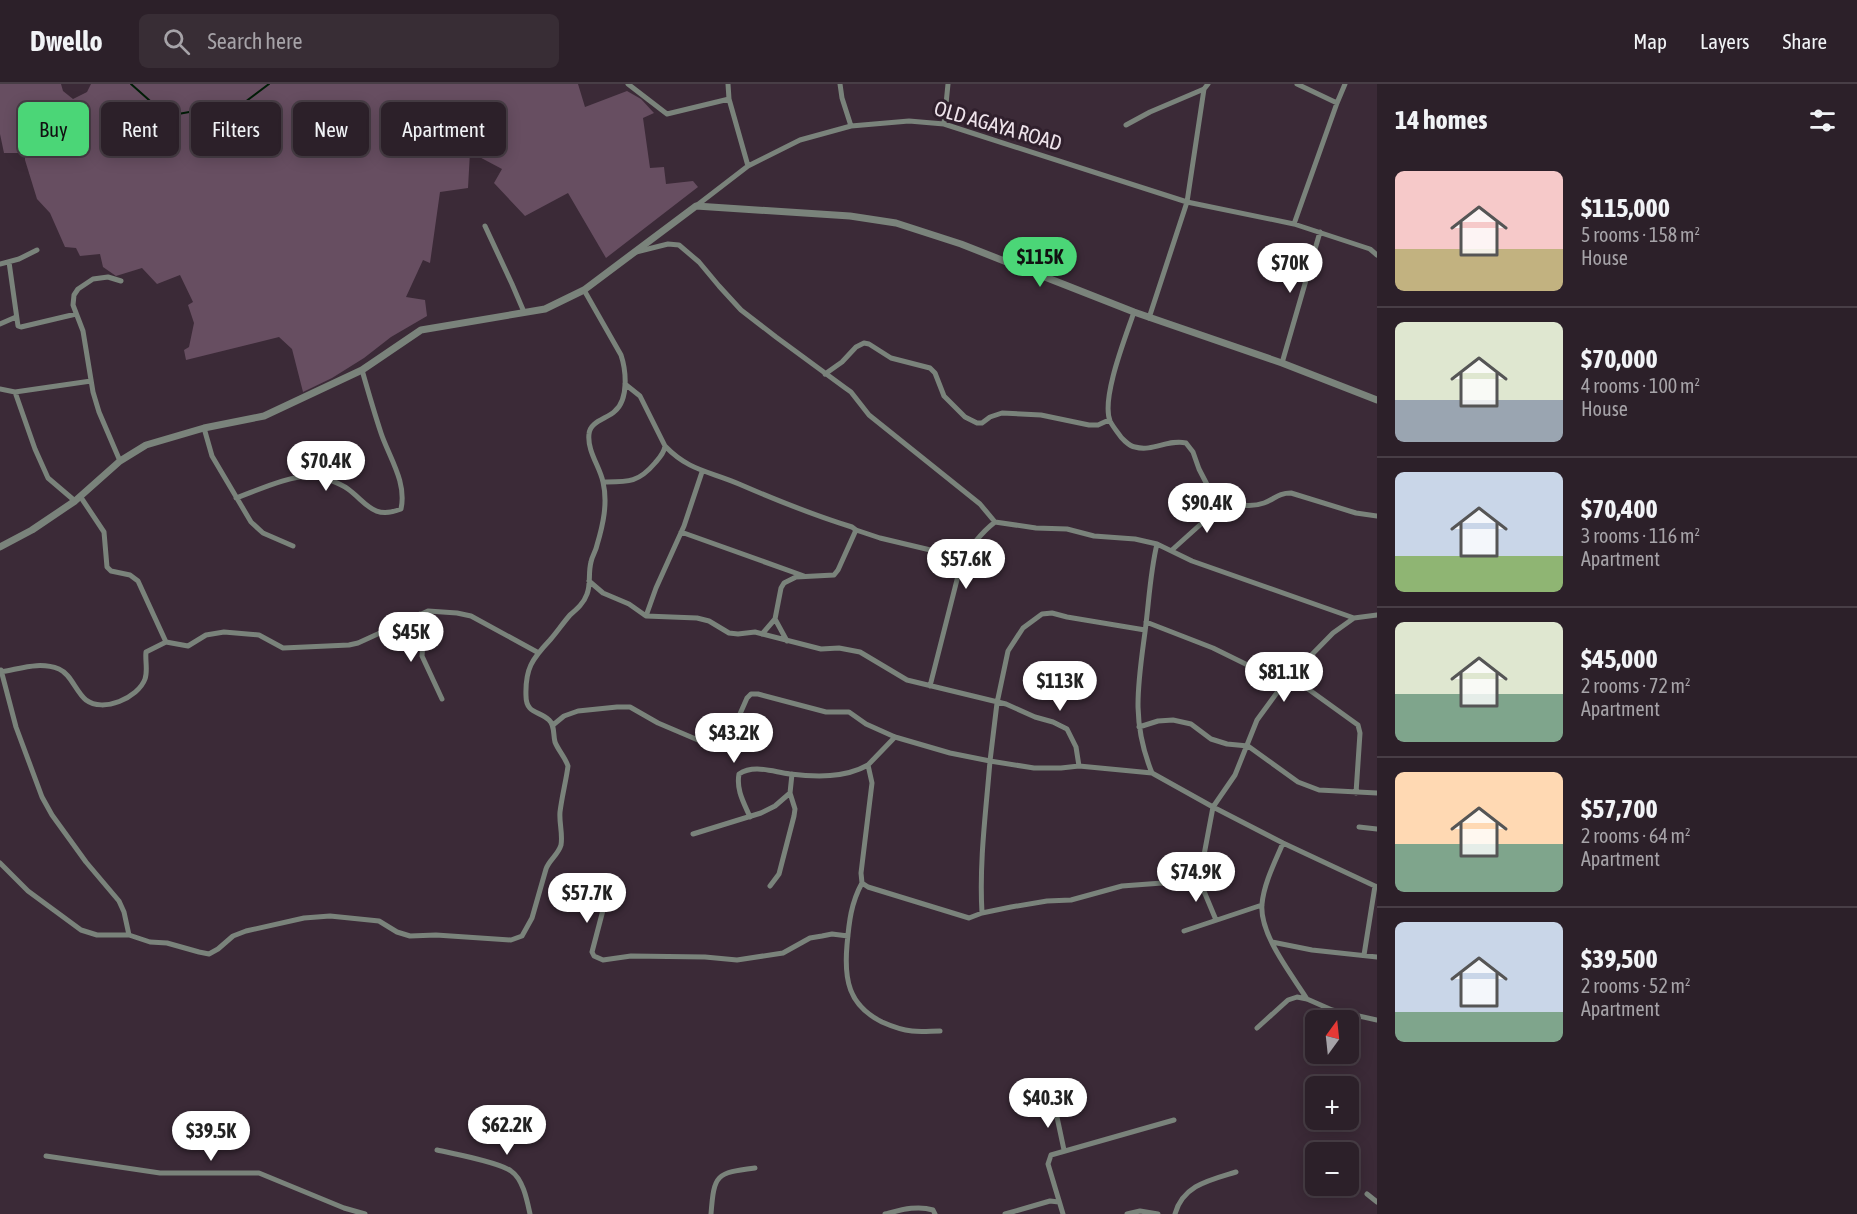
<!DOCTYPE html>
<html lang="en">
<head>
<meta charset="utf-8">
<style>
  :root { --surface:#2c2029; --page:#382d35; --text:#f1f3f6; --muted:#a6a3a8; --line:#483e46; --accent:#4bd677 }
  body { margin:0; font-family:"Asap Condensed",sans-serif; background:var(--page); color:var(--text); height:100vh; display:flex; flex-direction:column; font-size:22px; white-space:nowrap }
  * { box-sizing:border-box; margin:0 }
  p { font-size:20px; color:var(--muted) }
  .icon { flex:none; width:33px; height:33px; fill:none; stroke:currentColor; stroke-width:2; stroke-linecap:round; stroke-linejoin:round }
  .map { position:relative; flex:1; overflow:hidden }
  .panel { display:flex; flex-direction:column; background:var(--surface); width:480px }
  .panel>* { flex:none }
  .top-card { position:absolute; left:18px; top:18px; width:570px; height:54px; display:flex; gap:12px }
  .needle { width:39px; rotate:15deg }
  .tools { position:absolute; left:1305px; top:926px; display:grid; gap:12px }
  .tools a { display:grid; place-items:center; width:54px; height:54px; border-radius:9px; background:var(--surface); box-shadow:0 3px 15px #0003,0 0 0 2px var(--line); font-size:30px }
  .price { position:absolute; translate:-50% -51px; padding:0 14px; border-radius:21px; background:#fff; color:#222; font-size:20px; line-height:39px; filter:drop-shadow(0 2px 3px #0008) }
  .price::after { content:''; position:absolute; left:50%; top:36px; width:18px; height:14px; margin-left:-9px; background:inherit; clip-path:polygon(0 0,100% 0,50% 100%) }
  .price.on { background:var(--accent); color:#111 }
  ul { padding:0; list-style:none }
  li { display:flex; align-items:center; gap:18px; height:150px; padding:0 18px }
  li+li { border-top:2px solid var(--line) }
  li span { display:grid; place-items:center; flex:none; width:168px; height:120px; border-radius:9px; color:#555 }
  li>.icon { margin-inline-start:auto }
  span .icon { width:72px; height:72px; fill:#fffc; stroke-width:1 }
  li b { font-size:26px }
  h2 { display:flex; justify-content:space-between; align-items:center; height:72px; padding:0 18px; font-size:26px }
  .pill { padding:0 21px; border-radius:9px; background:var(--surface); box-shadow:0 3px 15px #0003,0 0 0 2px var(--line); font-size:21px; line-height:54px }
  .pill.on { background:var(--accent); color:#111 }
  header { display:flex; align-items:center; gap:36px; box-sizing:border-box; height:84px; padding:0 30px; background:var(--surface); border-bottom:2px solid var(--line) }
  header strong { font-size:28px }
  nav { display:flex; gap:33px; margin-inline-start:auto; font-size:21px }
  .search { width:420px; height:54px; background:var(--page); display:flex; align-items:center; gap:15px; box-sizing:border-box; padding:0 21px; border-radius:9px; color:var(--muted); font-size:22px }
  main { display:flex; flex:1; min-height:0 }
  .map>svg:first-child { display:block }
</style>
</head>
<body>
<header>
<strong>Dwello</strong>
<div class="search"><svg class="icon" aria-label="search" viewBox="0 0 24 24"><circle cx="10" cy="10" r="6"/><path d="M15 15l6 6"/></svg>Search here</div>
<nav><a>Map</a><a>Layers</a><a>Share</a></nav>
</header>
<main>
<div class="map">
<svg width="1377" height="1130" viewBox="0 0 1377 1130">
  <rect width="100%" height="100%" fill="#3b2a37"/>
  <path fill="#674e61" d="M0 0H61L63 7 73 15 87 8 91 0H578L585 23 627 7 641 15 654 29 643 34 650 84 664 83 666 100 693 97 698 103 606 174 568 109 525 132 494 99 502 85 470 68 468 104 440 108 430 179 423 176 406 213 425 216 427 232 391 253 364 274 332 294 303 308 292 265 279 253 186 276 184 266 189 263 194 239 188 221 193 218 180 191 157 200 142 184 116 192 103 183 100 170 80 172 76 164 65 163 50 129 37 115 25 76V69H4L0 50Z"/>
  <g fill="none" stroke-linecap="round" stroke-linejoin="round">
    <path stroke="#001d07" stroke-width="2" d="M131 0 167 32 245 18 269 0"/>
    <path stroke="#7a837b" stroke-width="5" d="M628 0 667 30 729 15 748 82
      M728 0 729 15
      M840 0 842 14 851 42
      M1297 0 1337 19
      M944 40 948 0
      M1126 41 1150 28 1204 5
      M696 122 748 82 800 56 851 42 909 37 944 40 1187 118 1294 140 1370 165 1377 171
      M1294 140 1337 19 1345 0
      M485 142 512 200 524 228
      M636 168 668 160 679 161 699 178 719 202 741 226 776 253 844 303 851 308 869 331 980 420 995 438
      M9 178 18 242 21 243 76 230
      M0 180 19 175 37 166
      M1134 228C1126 252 1101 314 1110 337 1112 341 1115 345 1118 349 1121 354 1129 362 1135 363 1153 368 1168 355 1186 359L1193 368 1199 385 1215 416 1212 430 1172 466
      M1149 234 1187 118 1204 5 1208 0
      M0 240 16 233
      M1282 279 1320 148
      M825 290 842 278 856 263 864 259 869 260 891 274 930 284 935 289 944 312 965 333 977 339H982L990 333 1002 329 1041 331 1089 341H1098L1109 336
      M0 305 15 308 91 297
      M15 308 35 365 48 394 75 417
      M204 344 212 372 251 438 263 449 293 462
      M665 362C689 387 709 387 739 400 776 416 813 431 852 443L856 446
      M120 377 99 328 93 308 83 247 73 221 74 211 78 205 93 195 108 193 121 197
      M603 398C628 398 638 399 655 379 660 373 664 369 665 362L640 312 625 300
      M236 414C258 406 290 391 313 392 323 393 340 399 348 405 367 419 373 436 401 425 407 398 389 373 381 349 374 328 368 307 362 286
      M1215 416C1231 419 1248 425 1264 419 1275 415 1278 409 1291 409L1356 429 1377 432
      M681 448 804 492
      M1157 460C1150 489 1149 518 1145 548 1138 601 1131 637 1152 689L1213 723 1283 759 1377 803
      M589 497 603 509 629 520 646 532 697 534 709 537 729 549 738 550 755 548 821 565 839 564 860 568 907 596 1006 620 1035 633 1053 638 1067 645 1076 663 1079 682
      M420 530 424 545 422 572 442 615
      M646 532 656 504 684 442 702 388
      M775 535 787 557
      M1146 538 1213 564 1284 599
      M762 550 775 535 781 504 784 499 796 493 834 491 838 486 856 446 880 454 964 474
      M166 558 188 562 206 551 224 548 259 551 283 564 349 561 358 559 428 527 457 529 471 532 537 568
      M1 586 16 643 42 713 52 731 86 778 119 817 124 828 129 851
      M0 588C20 585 39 577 59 585 71 590 76 608 86 616 103 629 138 614 145 595 148 587 145 577 146 568L166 558 138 497 130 491 111 487 107 483 104 448 80 412
      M1290 592 1358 641 1360 649 1356 709
      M930 602 961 480C968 465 982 448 995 438L1036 444 1067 445 1094 452 1135 455 1157 460 1192 477 1354 534
      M553 641 564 632 578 627 617 623H630L658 639 698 656 715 642 736 639 747 614 751 610H758L826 628H849L866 640 895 653 950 669 990 677 997 619 1008 567 1023 544 1042 530 1052 529 1067 533 1145 546
      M1139 643 1158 637 1173 636 1191 640 1211 655 1227 660 1248 662 1298 698 1319 706 1377 709
      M895 653 868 681 872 699 861 789 862 799 868 803 969 834 982 829 1011 823 1047 817 1071 816 1122 802 1189 797 1198 793 1201 787 1213 723 1235 691 1257 636 1284 599 1333 549 1354 534 1377 531
      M750 733C744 719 736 706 739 690 754 680 773 688 790 690 816 693 845 694 868 681
      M1359 743 1377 745
      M693 750 761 729 775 722 790 709
      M1283 759C1275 778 1264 799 1262 820 1259 850 1292 891 1307 915
      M0 779 28 807 81 846 97 851H129L150 858 167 859 199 868 209 870 218 865 233 852 246 847 304 834 330 832 379 837 397 848 410 852 436 851 511 856 522 852 532 834 546 785C549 776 558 771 561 761 563 750 559 739 560 728 562 712 566 697 568 682 565 673 558 666 555 658 553 651 555 641 549 636 540 627 526 630 526 612 525 585 532 575 550 556 557 548 563 539 570 531 577 525 584 519 587 510 591 500 588 489 591 478 592 472 596 467 597 461 603 441 608 419 603 398 600 383 587 367 589 350 590 337 607 335 615 327 629 315 626 286 621 271L584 206
      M1198 793 1216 836
      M862 799C851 819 849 838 847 861 844 895 848 921 882 938 891 942 902 946 912 947 921 948 931 947 940 947
      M770 802 779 790 794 732 795 725 790 709 792 690
      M608 807 592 868 594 872 603 876 631 872 705 873 737 876 783 869 810 854 822 852 832 850 848 852
      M982 829C979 778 986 727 990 677L1034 684H1061L1079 682 1152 689
      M1184 847 1262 821
      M1272 858 1312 866 1377 873
      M1364 871 1375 802
      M1257 944 1288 916 1297 913 1307 915 1332 926 1377 936
      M1054 1019 1064 1066
      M437 1066C454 1070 499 1078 511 1087 523 1095 527 1116 530 1130
      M46 1072 160 1089H259L344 1124 365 1130
      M1367 1110 1377 1118
      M711 1130C714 1090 716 1089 755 1084
      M885 1130C901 1126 917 1121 933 1126L935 1130
      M1005 1130 1050 1117 1059 1118
      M1063 1130 1048 1080 1051 1071 1174 1036
      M1127 1130 1140 1127 1158 1130
      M1175 1130C1183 1101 1210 1096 1236 1088"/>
    <path stroke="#7a837b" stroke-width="7" d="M0 463 32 446 75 417 120 377 146 361 204 344 264 332 362 286 421 246 545 225 584 206 696 122 850 132 896 139 961 160 1134 228 1282 279 1377 316"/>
  </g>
  <g text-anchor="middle" stroke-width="6" stroke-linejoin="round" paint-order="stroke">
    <g font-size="21" fill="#eee3eb" stroke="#30202d">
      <text transform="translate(998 42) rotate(16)" y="7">OLD AGAYA ROAD</text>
    </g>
  </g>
</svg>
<div class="tools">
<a><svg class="needle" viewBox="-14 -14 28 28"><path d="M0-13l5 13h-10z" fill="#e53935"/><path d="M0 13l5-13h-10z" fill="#a6a3a8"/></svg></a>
<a>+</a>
<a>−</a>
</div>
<b class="price on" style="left:1040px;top:204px">$115K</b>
<b class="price" style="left:1290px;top:210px">$70K</b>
<b class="price" style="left:326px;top:408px">$70.4K</b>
<b class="price" style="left:1207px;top:450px">$90.4K</b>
<b class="price" style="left:966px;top:506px">$57.6K</b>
<b class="price" style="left:411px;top:579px">$45K</b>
<b class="price" style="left:1284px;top:619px">$81.1K</b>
<b class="price" style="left:1060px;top:628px">$113K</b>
<b class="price" style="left:734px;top:680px">$43.2K</b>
<b class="price" style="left:1196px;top:819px">$74.9K</b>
<b class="price" style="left:587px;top:840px">$57.7K</b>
<b class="price" style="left:1048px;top:1045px">$40.3K</b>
<b class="price" style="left:507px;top:1072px">$62.2K</b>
<b class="price" style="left:211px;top:1078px">$39.5K</b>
<div class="top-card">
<a class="pill on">Buy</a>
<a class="pill">Rent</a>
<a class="pill">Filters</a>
<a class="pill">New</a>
<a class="pill">Apartment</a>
</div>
</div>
<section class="panel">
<h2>14 homes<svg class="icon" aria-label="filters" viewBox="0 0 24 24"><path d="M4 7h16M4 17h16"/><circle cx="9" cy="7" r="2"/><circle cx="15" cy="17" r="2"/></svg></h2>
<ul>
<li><span style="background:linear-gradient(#f6c9c9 65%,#c2b280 0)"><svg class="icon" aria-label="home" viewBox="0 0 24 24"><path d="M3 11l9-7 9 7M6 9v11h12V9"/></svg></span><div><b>$115,000</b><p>5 rooms · 158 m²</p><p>House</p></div></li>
<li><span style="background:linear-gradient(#dfe7d0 65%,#9aa5b1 0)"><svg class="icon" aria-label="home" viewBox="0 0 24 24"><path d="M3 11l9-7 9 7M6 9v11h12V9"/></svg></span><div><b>$70,000</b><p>4 rooms · 100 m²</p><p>House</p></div></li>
<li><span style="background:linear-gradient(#c9d6e8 70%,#8fb573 0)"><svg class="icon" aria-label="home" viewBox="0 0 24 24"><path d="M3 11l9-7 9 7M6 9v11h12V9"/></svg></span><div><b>$70,400</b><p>3 rooms · 116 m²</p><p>Apartment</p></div></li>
<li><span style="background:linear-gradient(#dfe7d0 60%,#7fa58c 0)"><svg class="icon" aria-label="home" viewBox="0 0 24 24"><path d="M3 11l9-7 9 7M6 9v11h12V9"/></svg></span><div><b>$45,000</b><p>2 rooms · 72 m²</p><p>Apartment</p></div></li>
<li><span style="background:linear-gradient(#ffd9b3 60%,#7fa58c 0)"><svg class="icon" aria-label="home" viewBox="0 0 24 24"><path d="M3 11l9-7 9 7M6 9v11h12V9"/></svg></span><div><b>$57,700</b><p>2 rooms · 64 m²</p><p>Apartment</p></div></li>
<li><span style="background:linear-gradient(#c9d6e8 75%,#7fa58c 0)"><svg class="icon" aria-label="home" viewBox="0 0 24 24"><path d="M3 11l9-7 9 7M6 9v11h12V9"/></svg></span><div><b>$39,500</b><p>2 rooms · 52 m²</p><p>Apartment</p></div></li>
</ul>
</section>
</main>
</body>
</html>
